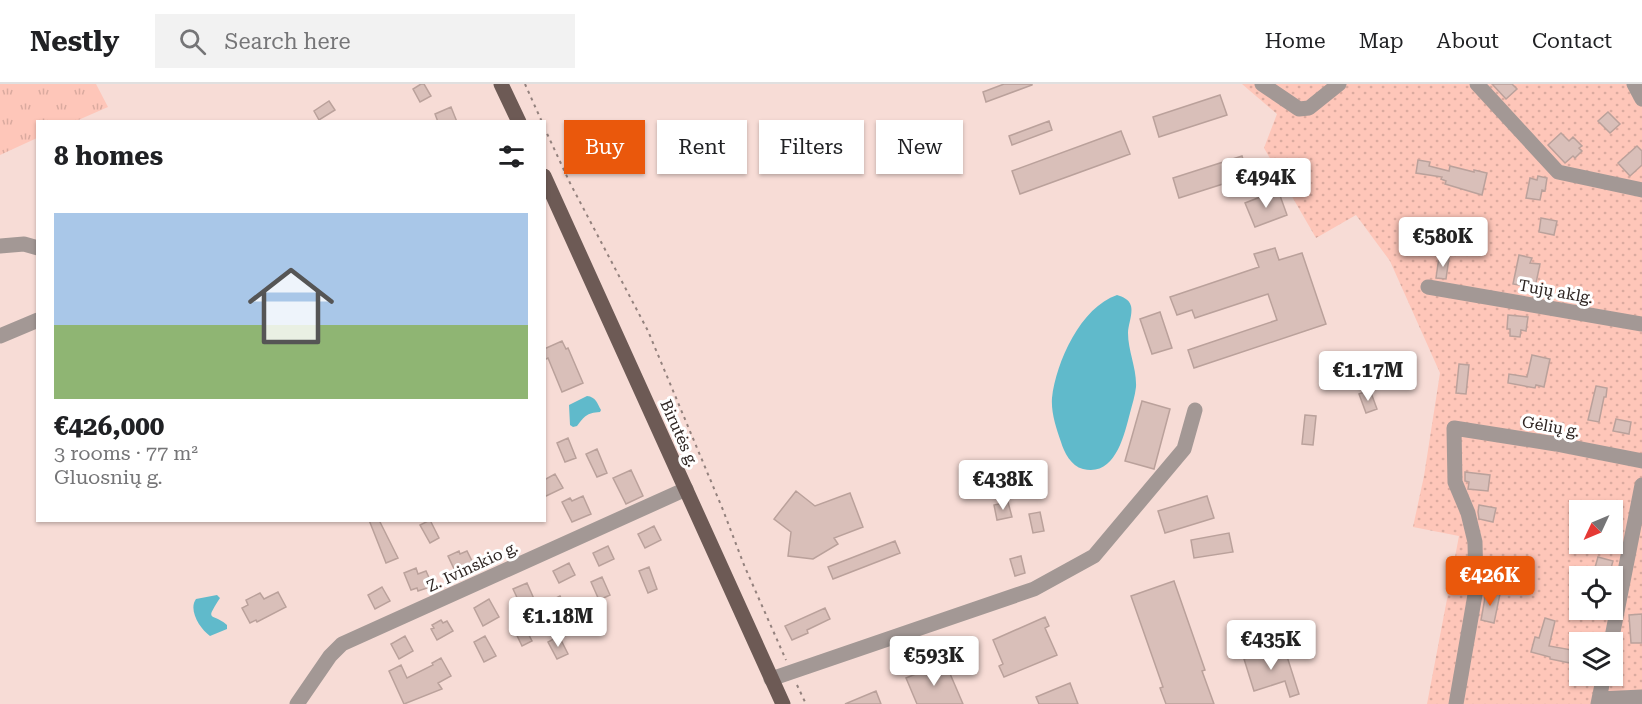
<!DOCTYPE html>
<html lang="en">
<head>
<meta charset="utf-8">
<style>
  :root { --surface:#fff; --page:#f2f2f2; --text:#202124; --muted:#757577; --line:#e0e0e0; --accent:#ea580c }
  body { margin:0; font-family:"Roboto Serif",serif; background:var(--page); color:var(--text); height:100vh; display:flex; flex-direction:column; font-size:22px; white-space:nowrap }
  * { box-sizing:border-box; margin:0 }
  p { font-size:20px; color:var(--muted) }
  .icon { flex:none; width:33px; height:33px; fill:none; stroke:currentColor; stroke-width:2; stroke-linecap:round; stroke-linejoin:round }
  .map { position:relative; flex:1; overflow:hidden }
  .side { position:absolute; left:36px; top:36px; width:510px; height:402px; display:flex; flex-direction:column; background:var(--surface); border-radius:0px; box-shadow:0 2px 4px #0004 }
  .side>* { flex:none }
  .banner { position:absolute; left:564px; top:36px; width:570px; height:54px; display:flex; gap:12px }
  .needle { width:39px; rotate:226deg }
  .controls { position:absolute; left:1569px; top:416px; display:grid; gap:12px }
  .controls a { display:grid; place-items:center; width:54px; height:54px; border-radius:0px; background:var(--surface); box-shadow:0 2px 4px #0004; font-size:30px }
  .price { position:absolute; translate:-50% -51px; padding:0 14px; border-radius:6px; background:#fff; color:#222; font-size:20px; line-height:39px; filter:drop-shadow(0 2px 3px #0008) }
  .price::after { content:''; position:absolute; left:50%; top:36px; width:18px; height:14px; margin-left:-9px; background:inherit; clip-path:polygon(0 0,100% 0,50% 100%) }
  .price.current { background:var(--accent); color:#fff }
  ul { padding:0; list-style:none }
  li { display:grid; align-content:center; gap:12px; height:318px; padding:0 18px }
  li span { display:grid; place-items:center; height:186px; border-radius:0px; color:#555 }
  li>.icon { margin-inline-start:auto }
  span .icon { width:108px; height:108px; fill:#fffc; stroke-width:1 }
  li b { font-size:26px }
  h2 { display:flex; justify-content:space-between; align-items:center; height:72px; padding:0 18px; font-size:26px }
  .tag { padding:0 21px; border-radius:0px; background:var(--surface); box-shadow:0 2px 4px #0004; font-size:21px; line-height:54px }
  .tag.current { background:var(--accent); color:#fff }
  header { display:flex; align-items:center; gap:36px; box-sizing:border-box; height:84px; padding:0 30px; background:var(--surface); border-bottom:2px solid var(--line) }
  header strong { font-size:28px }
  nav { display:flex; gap:33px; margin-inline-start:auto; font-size:21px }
  .search { width:420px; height:54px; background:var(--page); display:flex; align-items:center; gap:15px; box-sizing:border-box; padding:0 21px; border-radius:0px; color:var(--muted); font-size:22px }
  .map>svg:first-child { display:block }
</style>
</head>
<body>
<header>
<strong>Nestly</strong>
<div class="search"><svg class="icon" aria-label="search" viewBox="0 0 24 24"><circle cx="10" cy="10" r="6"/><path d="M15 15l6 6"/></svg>Search here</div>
<nav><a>Home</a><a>Map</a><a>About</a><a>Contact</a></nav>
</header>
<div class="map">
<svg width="1642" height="620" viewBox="0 0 1642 620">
  <defs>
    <pattern id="grass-tufts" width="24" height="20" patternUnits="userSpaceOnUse" patternTransform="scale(1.5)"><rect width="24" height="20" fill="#fec6b9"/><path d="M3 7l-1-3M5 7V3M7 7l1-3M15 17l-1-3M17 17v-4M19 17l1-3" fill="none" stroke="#daaa9f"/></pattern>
    <pattern id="garden-dots" width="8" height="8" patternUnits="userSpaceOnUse" patternTransform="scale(1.5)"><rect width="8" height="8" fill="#fec6b9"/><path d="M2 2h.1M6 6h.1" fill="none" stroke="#daaa9f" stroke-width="1.8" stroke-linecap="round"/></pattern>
  </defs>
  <rect width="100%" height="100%" fill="#f7dcd6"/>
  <path fill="url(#grass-tufts)" d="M0 0H96L108 23 76 37 38 38 37 54 0 71Z"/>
  <path fill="url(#garden-dots)" fill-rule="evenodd" d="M1242 0H1642V620H1427L1459 452 1413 443 1424 392 1440 289 1390 177 1356 131 1316 154 1264 64 1277 30ZM1580 426H1612V459H1580ZM1580 492H1612V525H1580ZM1580 558H1612V591H1580Z"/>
  <path fill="#60bacb" d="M1117 211C1123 213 1129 215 1131 222 1133 230 1128 241 1128 249 1128 267 1137 285 1136 303 1135 312 1132 321 1130 329 1124 352 1115 393 1083 385 1071 382 1064 368 1061 358 1056 343 1051 329 1052 314 1056 278 1081 223 1117 211Z
    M587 312C596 313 597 319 601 326L600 328C586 329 585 332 577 342L573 343 570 341 569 321Z
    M217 511 220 514C204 539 212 528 227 541V545L210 552C200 545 188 526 196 515Z"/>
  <path fill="#d9bfb9" stroke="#baa19b" stroke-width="1.5" d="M421 0H424L431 12 420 18 413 5Z
    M1004 0H1032V1L986 18 983 8Z
    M1492 0H1512L1517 5 1506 15Z
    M1220 11 1227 31 1159 53 1153 33Z
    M329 17 335 26 319 36 314 27Z
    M451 23 457 38H438L435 30Z
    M1608 28 1620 40 1610 49 1598 37Z
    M1049 37 1052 46 1012 61 1009 52Z
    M1121 47 1130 70 1020 110 1012 87Z
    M1561 49 1569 57 1573 53 1582 62 1579 64 1582 67 1575 74 1573 72 1565 79 1548 61Z
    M1637 62 1642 67V81L1630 92 1618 79Z
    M1242 72 1248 92 1179 114 1173 94Z
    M1418 76 1430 78 1429 82 1449 87 1450 82 1474 88V86L1487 89 1482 111 1445 100 1446 97 1441 95 1442 93 1416 89Z
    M1538 92 1547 94 1545 107 1542 106 1540 116 1526 114 1530 94 1537 96Z
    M1278 106 1287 131 1255 143 1245 119Z
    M1541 134 1557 137 1554 151 1539 148Z
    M1275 164 1279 176 1302 169 1326 240 1194 284 1188 266 1277 236 1268 210 1195 234 1192 226 1177 231 1170 213 1259 183 1254 170Z
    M1519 171 1532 174 1530 179 1540 180 1535 204 1513 200Z
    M1439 173 1449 174 1446 195 1436 194Z
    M1160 228 1172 264 1152 270 1140 235Z
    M1508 231 1528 233 1526 247 1521 246 1520 253 1510 252V245H1507Z
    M562 257 566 265 568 264 583 299 562 308 548 274 544 276V265Z
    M1532 271 1550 275 1544 303 1536 301 1535 304 1508 299 1509 290 1527 293Z
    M1459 280 1469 281 1466 310 1456 309Z
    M1596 302 1607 304 1606 313H1604L1599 338 1588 336Z
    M1370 306 1377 325 1366 329 1359 310Z
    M1142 317 1170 325 1154 385 1125 377Z
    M1305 331 1316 332 1313 361 1302 360Z
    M1616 335 1631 338 1629 350 1613 347Z
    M568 354 576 374 565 378 557 359Z
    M597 365 607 389 597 393 586 370Z
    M631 386 643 412 626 420 613 394Z
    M1465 388 1490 391 1488 407 1468 405 1469 398 1465 397Z
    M555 390 563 404 544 413V396Z
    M796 407 815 422 850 409 863 443 834 454 838 460 813 475 788 472 791 448 774 435Z
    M583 412 591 430 572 438 562 418 570 414 572 417Z
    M1207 412 1214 434 1165 449 1158 427Z
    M1008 418 1012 433 997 436 994 421Z
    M1479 421 1496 424 1493 438 1479 435 1478 428Z
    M1040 428 1044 447 1033 449 1029 430Z
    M369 436H379L398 474 386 479Z
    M430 436 439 454 430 459 420 441Z
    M654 442 661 456 645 464 638 450Z
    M1229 449 1233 468 1194 474 1191 456Z
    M895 457 900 469 833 495 828 483Z
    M608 462 614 475 599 482 593 469Z
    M459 467 460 470 467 467 474 481 456 489 448 472Z
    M1021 472 1025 489 1015 492 1010 475Z
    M1598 473 1613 477 1609 491 1594 487Z
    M569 479 575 491 559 499 553 487Z
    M649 483 657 505 648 509 639 487Z
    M416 484 418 490 426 487 431 498 426 500 427 504 418 507 417 504 411 506 404 489Z
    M602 493 610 511 599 516 591 498Z
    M1174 497 1205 586 1202 587 1214 620H1166L1160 604 1163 603 1131 512Z
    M527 499 534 515 521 522 513 505Z
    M382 503 390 517 375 525 368 511Z
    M278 508 286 523 257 538 256 536 250 539 242 524 248 521 246 516 260 509 264 515Z
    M1486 508 1500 510 1494 539 1481 536Z
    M560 512 575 541 565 546 550 517Z
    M489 515 499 533 483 542 474 524Z
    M825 524 830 535 807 546 808 549 792 556 785 542Z
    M1642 530V559H1631L1629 531Z
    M1045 533 1049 542 1045 544 1057 571 1004 593 999 582 1003 580 993 556Z
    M1545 534 1555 537 1549 562 1572 566 1570 579 1550 575V573L1531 568 1535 553 1539 554Z
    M441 536 443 539 447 537 453 547 437 556 431 545 434 544 432 541Z
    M522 538 532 557 522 562 513 543Z
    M405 552 413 567 399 575 391 560Z
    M485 552 496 572 484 578 474 558Z
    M559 552 568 570 557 575 548 558Z
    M1284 563 1299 610 1290 613 1285 597 1254 607 1244 575Z
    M441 574 451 592 438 599 442 605 404 620 389 587 401 581 407 594 433 581 432 579Z
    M945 578 963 620H917L906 594Z
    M1070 599 1078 620H1039L1036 613Z
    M876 607 881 620H845Z"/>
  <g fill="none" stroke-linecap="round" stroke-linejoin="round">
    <path stroke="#93817d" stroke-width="2" stroke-dasharray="3 4.5" stroke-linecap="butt" d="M525 0 542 38
      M544 43 570 99 648 247 723 426 744 481 786 576
      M797 601 806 620"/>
    <path stroke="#a39895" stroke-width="15" d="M1262 0 1299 25 1309 24 1339 0
      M1477 0 1558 88 1642 106
      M1634 0 1642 15
      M0 162 24 160 38 164
      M1428 203 1642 240
      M0 252 38 236
      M1611 558 1642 401
      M771 595 1034 505 1094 472 1184 365 1195 326
      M1599 615 1642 613
      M297 620 330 572 342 560 686 405
      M1456 620 1476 505 1475 458 1468 429 1455 398 1454 344 1556 360 1642 377
      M1598 620 1604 591"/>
    <path stroke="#6d5a55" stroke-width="15" d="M501 0 519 38
      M544 92 783 620"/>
  </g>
  <g text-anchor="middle" stroke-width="6" stroke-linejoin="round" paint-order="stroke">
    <g font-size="16" fill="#2e2522" stroke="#fff">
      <text transform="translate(1556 207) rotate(10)" y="6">Tujų aklg.</text>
      <text transform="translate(1551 342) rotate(10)" y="6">Gėlių g.</text>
      <text transform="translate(680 349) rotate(66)" y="6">Birutės g.</text>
      <text transform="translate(472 482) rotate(-25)" y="6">Z. Ivinskio g.</text>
    </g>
  </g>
</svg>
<div class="controls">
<a><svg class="needle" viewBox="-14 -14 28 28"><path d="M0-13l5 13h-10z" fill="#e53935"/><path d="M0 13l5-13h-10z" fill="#757577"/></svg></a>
<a><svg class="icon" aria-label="locate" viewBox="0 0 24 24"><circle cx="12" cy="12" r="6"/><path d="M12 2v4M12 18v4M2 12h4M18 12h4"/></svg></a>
<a><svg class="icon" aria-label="layers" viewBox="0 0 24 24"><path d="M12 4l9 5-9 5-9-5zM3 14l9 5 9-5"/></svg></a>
</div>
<b class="price" style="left:1266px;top:125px">€494K</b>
<b class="price" style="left:1443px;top:184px">€580K</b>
<b class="price" style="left:1368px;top:318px">€1.17M</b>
<b class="price" style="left:1003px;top:427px">€438K</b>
<b class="price current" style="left:1490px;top:523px">€426K</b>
<b class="price" style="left:558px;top:564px">€1.18M</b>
<b class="price" style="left:1271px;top:587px">€435K</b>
<b class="price" style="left:934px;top:603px">€593K</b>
<div class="banner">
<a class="tag current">Buy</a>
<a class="tag">Rent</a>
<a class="tag">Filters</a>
<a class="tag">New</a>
</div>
<section class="side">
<h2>8 homes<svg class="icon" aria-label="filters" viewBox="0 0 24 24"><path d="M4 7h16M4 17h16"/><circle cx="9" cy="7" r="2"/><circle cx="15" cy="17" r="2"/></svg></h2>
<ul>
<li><span style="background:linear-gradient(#a9c7e8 60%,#8fb573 0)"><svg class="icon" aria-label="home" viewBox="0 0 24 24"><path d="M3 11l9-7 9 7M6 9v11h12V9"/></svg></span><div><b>€426,000</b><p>3 rooms · 77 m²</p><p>Gluosnių g.</p></div></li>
</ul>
</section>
</div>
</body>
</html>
